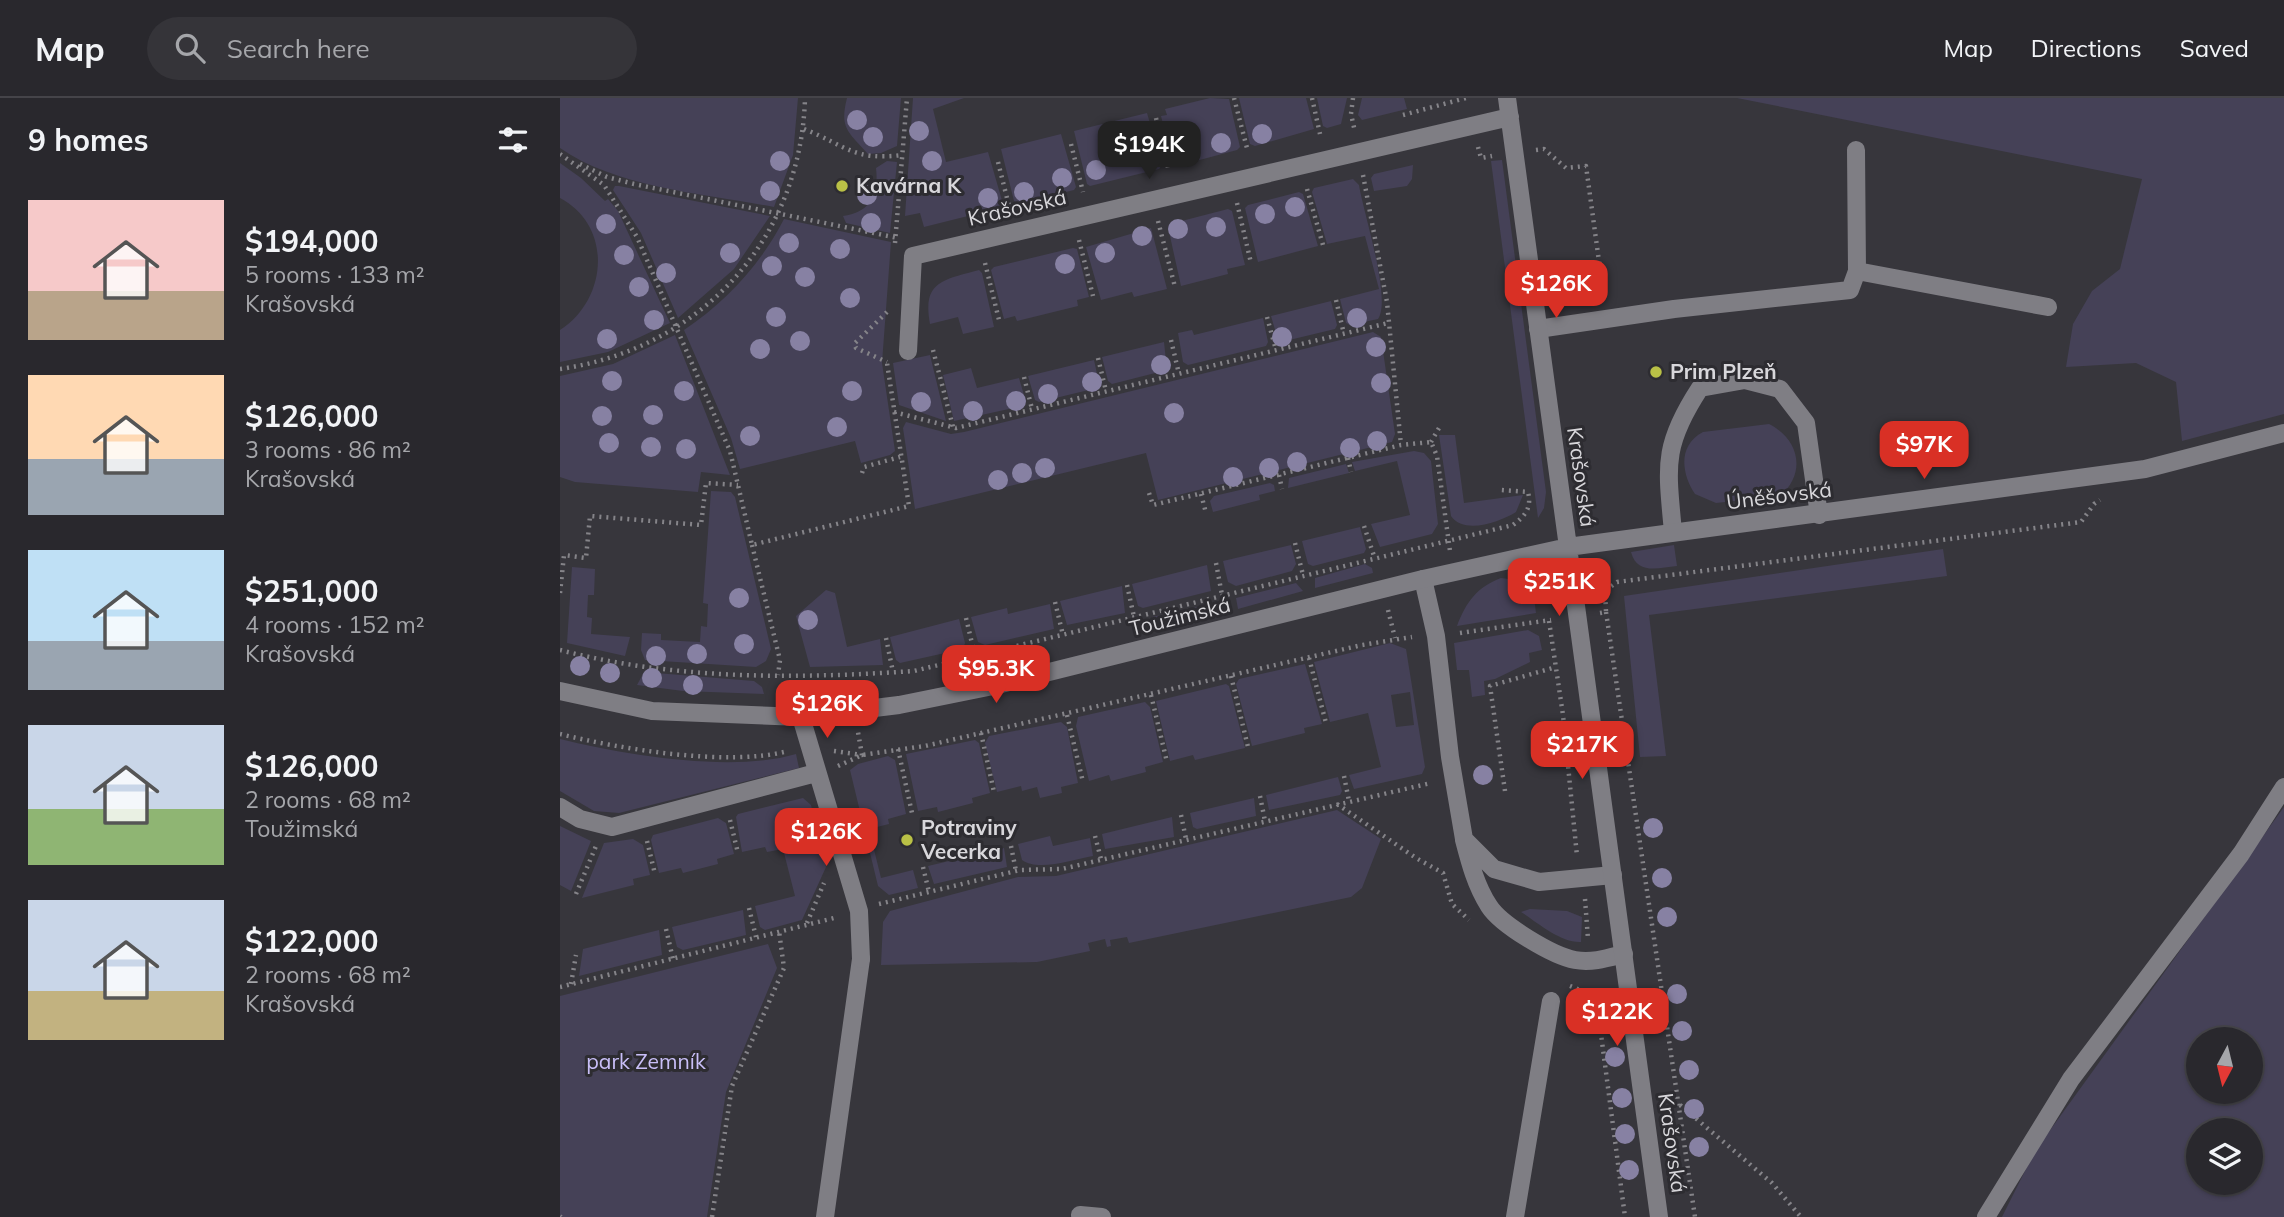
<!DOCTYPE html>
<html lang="en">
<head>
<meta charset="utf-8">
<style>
  :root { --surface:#29282d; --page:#353439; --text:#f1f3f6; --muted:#a5a6aa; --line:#454449; --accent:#d93025 }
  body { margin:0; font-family:Mulish,sans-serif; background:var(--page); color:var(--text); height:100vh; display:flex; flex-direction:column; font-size:26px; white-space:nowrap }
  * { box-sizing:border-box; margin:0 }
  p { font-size:23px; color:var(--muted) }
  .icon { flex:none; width:38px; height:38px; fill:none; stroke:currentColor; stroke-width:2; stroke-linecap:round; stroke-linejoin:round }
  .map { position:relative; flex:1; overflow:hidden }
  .side { display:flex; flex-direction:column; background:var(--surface); width:560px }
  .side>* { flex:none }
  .needle { width:46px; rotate:187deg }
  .buttons { position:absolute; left:1626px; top:929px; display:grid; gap:14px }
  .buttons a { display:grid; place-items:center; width:77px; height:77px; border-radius:50%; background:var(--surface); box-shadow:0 2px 5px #0004,0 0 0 2px var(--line); font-size:35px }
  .price { position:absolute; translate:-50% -60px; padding:0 16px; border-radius:14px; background:var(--accent); color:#fff; font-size:23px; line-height:46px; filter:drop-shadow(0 2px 4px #0008) }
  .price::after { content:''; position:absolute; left:50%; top:42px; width:21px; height:16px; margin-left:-10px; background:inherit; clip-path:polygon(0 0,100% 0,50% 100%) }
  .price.current { background:#222; color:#fff }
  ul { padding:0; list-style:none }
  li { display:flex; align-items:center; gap:21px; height:175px; padding:0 28px }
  li span { display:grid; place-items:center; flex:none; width:196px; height:140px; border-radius:0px; color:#555 }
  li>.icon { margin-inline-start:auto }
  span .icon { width:84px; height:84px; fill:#fffc; stroke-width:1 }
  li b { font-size:30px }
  h2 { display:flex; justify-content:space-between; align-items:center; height:84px; padding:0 28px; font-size:30px }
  header { display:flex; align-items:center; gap:42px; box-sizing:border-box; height:98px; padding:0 35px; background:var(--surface); border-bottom:2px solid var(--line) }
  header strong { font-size:33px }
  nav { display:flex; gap:38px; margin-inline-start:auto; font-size:24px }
  .search { width:490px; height:63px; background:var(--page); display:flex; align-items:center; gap:18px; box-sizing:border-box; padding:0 24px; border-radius:38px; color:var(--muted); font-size:26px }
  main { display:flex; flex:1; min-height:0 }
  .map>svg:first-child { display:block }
</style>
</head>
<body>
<header>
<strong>Map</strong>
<div class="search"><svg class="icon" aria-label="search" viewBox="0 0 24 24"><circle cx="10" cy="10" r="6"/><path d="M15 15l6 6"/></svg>Search here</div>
<nav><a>Map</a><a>Directions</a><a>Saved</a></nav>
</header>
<main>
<section class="side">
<h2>9 homes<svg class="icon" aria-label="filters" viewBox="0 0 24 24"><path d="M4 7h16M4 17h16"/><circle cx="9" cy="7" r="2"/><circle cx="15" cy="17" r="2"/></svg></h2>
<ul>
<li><span style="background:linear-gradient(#f6c9c9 65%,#b9a48a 0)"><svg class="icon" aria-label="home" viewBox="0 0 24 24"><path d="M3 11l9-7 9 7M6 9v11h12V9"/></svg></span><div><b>$194,000</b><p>5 rooms · 133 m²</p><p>Krašovská</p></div></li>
<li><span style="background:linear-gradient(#ffd9b3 60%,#9aa5b1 0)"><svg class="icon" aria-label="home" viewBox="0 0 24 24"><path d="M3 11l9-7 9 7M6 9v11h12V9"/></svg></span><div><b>$126,000</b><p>3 rooms · 86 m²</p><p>Krašovská</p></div></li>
<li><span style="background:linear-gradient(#bfe0f5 65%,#9aa5b1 0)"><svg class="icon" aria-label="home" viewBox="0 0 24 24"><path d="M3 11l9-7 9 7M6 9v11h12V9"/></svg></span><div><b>$251,000</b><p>4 rooms · 152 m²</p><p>Krašovská</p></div></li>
<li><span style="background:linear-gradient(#c9d6e8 60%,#8fb573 0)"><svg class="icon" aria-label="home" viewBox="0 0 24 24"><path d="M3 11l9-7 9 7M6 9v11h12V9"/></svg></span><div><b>$126,000</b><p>2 rooms · 68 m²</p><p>Toužimská</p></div></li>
<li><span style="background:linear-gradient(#c9d6e8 65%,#c2b280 0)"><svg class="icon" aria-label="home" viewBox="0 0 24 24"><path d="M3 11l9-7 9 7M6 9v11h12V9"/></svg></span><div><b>$122,000</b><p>2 rooms · 68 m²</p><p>Krašovská</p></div></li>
</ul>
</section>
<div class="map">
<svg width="1724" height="1119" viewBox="0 0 1724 1119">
  <rect width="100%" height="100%" fill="#37363c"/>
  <path fill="#454157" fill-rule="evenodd" d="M0 0H238L233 57 214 109C147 96 57 90 0 50Z
    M287 0H341L337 48 321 55 308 56C289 34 279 31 287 0Z
    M353 0H404L373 11 386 64 428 54 443 106 440 110 364 129 360 115 345 118Z
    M650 0 669 1 680 49 677 52 617 68 613 65 601 18 607 17 605 11Z
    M679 0H746L754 31 695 48 690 46Z
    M757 0H787L781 26 767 30 763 28Z
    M802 0H844L847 11 802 22 798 17Z
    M1177 0H1724V316L1622 343 1616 284 1576 265 1506 269 1513 226 1532 193 1560 171 1582 81Z
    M587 15 602 67 599 71 530 88 527 86 514 33Z
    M501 36 516 89 514 92 458 106 454 103 441 51Z
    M942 62 986 394 984 410 978 420 931 63Z
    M327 63 337 64 330 135 286 125 283 118C311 114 319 96 316 70Z
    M0 65 21 80 45 103 48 101 58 113 110 225 48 254 0 264V232C47 202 54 129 0 100Z
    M853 67 852 81 847 88 814 93 811 80 814 76Z
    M793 81 799 87C803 113 832 202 818 221L790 227 786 225 780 201 819 191 805 138 767 146 752 94 754 90Z
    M55 88H59L210 118 174 171 118 220 81 135 53 92Z
    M739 94 743 96 758 148 698 164 685 110 688 107Z
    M668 111 672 113 685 167 667 171 668 176 621 188 608 129 610 126Z
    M224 121 331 144 322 265 335 353 330 357 301 365 295 343 180 371 171 340 124 232C166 204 201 166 224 121Z
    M591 130 607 191 574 199 572 194 541 202 526 149Z
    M513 150 517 151 529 199 517 202 518 208 457 223 455 218 444 221 431 172 434 169Z
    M419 172 422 175 434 229 403 236 398 219 370 226C362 183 383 182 419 172Z
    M771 203 777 227 775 231 721 244 718 242 711 218Z
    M703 220 708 244 706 248 628 267 623 264 618 235 632 232 634 237Z
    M813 234 821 239 835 336 832 344 598 402 586 355 355 411 343 330 346 324 391 336 404 334Z
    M115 237 170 377 141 374 138 394 15 384 0 379V278L53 266Z
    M604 244 607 272 552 286 548 283 542 259Z
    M370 257 386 323 339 307 333 265Z
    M534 262 539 285 537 290 479 304 475 302 468 278Z
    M411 270 417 290 459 280 466 304 463 308 394 323 383 277Z
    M1209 326C1239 341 1247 375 1220 398L1156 405 1135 396C1121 375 1118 347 1143 334Z
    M879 337H895L904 405 963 397 956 414C940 424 904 437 891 418Z
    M854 353 864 355 871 363 878 426 872 436 820 449 811 426 850 417 837 363 795 373 792 364Z
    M786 366 789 375 728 390 729 380Z
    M710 385 714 387 715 393 699 397 700 402 653 414 650 403 654 398Z
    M151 393 171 394 175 399 211 551 206 563 196 569 85 562 81 552 82 535 101 536V542L140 544 141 528 147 529 148 506 143 505Z
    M800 429 806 451 804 455 753 468 748 466 742 443Z
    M731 447 736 466 732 473 676 488 668 484 663 463Z
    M1114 447 1117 468C1098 470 1077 477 1071 454Z
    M1383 451 1387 478 1089 517 1106 658 1080 659 1064 498Z
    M805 466 812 470 813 475 755 490V480Z
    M647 467 651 493 583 510 578 508 572 486Z
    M12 469 35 471 34 497H28L27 519 32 520 31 536 70 539 65 558 7 545Z
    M941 480 972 484 976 515 897 528C906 504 917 489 941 480Z
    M736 485 743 493 678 511 676 500Z
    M562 488 565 515 507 527 500 503Z
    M266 492 275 495 287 549 320 541 323 567 250 569 236 518Z
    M656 505 663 513 591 531 592 519Z
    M490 506 494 531 425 547 418 544 411 519 447 510 448 516Z
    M399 521 405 545 403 551 340 565 336 562 330 539Z
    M968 532 979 538 982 552 969 555 970 564 935 581 924 583 925 597 912 599 909 572H897L894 545Z
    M830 545 846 551 865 669 862 676 794 691 789 677 821 669 808 615 770 624 754 564ZM850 594 854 627 836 629 831 597Z
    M745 566 762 626 744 630 745 635 692 648 676 586 679 581Z
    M84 574 194 583 202 589 204 596 123 593 77 587Z
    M666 586 669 588 685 650 635 662 633 657 610 663 596 603Z
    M585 604 590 609 603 664 585 669 586 674 551 683 549 677 529 683 516 628 518 619Z
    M501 624 507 629 518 685 501 689 502 695 480 700 477 689 462 693 461 688 437 694 425 645 429 638Z
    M0 641C65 657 172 675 236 656L239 670 59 715 34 713 0 693Z
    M415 642 419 645 430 695 412 700 413 705 378 714 377 709 358 713 346 656Z
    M328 658 335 662 346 716 328 721 329 726 309 731 321 780 353 772 358 790 329 797 318 788 290 672 298 666Z
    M778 679 782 693 780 697 709 712 706 697Z
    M243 700 251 707 266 769 242 822 205 832 200 829 195 808 235 798 223 751 207 754 205 749 182 754 176 719 178 716Z
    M694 700 696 718 637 731 633 729 630 715Z
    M1724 709V1119H1442L1475 1053ZM1638 942H1690V994H1638ZM1638 1032H1690V1085H1638Z
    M777 712 821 741 802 790 791 799 569 845 567 839 550 842 551 848 547 849 545 841 528 845 530 853 477 864 321 867 323 824 330 813 458 779 496 778Z
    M612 719 614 739 545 751 542 736Z
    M158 720 166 725 174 756 157 761 158 766 123 775 121 770 99 775 91 742 93 737Z
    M0 728 31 743 11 793 0 787Z
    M490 738 493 748 530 740 533 758C515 761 478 774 462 762L458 746Z
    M73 741 83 747 90 777 73 781 74 787 22 800 44 745Z
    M444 750 447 769 374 786 368 768Z
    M970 811 1007 813 1022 819 1021 844C1001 845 978 825 961 814Z
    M183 812 186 837 123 852 117 849 112 829Z
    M99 832 102 857 19 878 23 851Z
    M208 846 217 870 166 994 147 1119H0V898Z"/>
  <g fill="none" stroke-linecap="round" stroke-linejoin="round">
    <path stroke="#858489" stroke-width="4.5" stroke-dasharray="2 5" stroke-linecap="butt" d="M674 0 688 54
      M752 0 760 36
      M793 0 791 16 795 34
      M843 17 906 0
      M596 20 609 74
      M244 31C287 48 293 63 342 57
      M511 46 523 94
      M918 49 921 60 932 58
      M976 52 984 51 1006 70 1026 68 1044 200
      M0 56 44 87 77 139 170 353 192 447 349 408 327 265
      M438 64 450 112
      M20 66 47 79 74 86 338 140
      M803 77 827 204 841 347
      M747 91 763 147
      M677 105 691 165
      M598 123 615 189
      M519 142 533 198
      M335 145 347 0
      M425 165 439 222
      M776 202 784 236
      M327 214 294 246 296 250 327 264
      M707 219 716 252
      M611 242 619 276
      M373 252 393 329
      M538 260 546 293
      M0 271C140 251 241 142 245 0
      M464 279 472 311
      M334 314 396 330 828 225
      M871 344 879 330
      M788 360 791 374
      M302 375 304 369 340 359
      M719 377 722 391
      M589 395 593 407 841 347 871 344 877 358 890 453
      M641 396 646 415
      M804 428 815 461
      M735 445 743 477
      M192 447 220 562 218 577
      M656 465 662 497
      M567 487 574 519
      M0 495 4 457 26 460 30 418 141 427 146 385 178 387
      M495 504 503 537
      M828 512 835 540
      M1046 514 1135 1119
      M1040 515 1046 514 1045 493 1057 484 1521 424 1534 406 1540 402
      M406 520 415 558
      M989 523 1003 617 1017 758
      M900 535 991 522
      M326 540 333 574
      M0 552C114 582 237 581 354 573L953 427C965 418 972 410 968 394L941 392
      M749 560 766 625
      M671 578 688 649
      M591 597 607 664
      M507 617 523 684
      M421 635 434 694
      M0 636C60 651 168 669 228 653
      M338 651 352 715
      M274 653 302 657 298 634
      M278 668 302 657 365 648 802 547 852 539
      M784 678 789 703
      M945 693 930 588 996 569
      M700 698 705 723
      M777 706 856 760 883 775 892 806 909 822
      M621 717 626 741
      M170 722 178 755
      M535 738 541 761
      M87 743 95 776
      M451 748 456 773
      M363 769 369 794
      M16 796 36 748
      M1025 801 1028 841
      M319 806 460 772 502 771 871 685
      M189 810 196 839
      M247 825 264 785
      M106 831 113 861
      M11 886 16 857
      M1010 888 1036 898 1065 1119
      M0 889 278 819
      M1120 1007 1212 1085 1241 1119
      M0 1118 1 1119
      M152 1119 172 988 224 870 219 833"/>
    <path stroke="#7f7e84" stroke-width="18" d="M1296 52 1297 173
      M978 231 1114 211 1290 192 1297 173 1488 209
      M1113 434C1107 368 1102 348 1140 290L1185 282 1220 291 1246 325 1259 417
      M863 481 876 538 890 659 904 741 934 771 979 784 1053 777
      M904 742C910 765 916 788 929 808 941 827 993 858 1015 862 1032 865 1048 860 1064 856
      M520 1117 542 1119
      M265 1119 301 861
      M955 1119 991 903
      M1426 1119 1511 981 1681 756 1724 689"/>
    <path stroke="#7f7e84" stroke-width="18" d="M947 0 1099 1119
      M348 253 353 158 950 19
      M0 593 92 613 241 619 339 607 433 588 863 481 1008 449 1585 371 1724 335
      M241 619 299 813 301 861
      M0 709 20 721 52 729 256 675"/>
  </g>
  <g fill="#8781a3">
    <circle cx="297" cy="22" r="10"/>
    <circle cx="359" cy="33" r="10"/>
    <circle cx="702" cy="36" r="10"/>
    <circle cx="313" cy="39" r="10"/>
    <circle cx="661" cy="45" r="10"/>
    <circle cx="619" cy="53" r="10"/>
    <circle cx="592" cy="60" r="10"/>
    <circle cx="220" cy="63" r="10"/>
    <circle cx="372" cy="63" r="10"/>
    <circle cx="536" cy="72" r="10"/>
    <circle cx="502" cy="80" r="10"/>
    <circle cx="210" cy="93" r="10"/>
    <circle cx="464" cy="94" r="10"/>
    <circle cx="307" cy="97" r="10"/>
    <circle cx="428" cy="100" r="10"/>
    <circle cx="735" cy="109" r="10"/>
    <circle cx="705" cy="116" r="10"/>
    <circle cx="311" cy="125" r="10"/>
    <circle cx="46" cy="126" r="10"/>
    <circle cx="656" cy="129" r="10"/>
    <circle cx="618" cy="131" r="10"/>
    <circle cx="582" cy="138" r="10"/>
    <circle cx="229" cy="145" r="10"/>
    <circle cx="280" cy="151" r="10"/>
    <circle cx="170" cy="155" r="10"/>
    <circle cx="545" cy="155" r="10"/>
    <circle cx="64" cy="157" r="10"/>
    <circle cx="505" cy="166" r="10"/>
    <circle cx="212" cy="168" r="10"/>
    <circle cx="106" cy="175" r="10"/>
    <circle cx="245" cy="179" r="10"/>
    <circle cx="79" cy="189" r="10"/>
    <circle cx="290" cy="200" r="10"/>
    <circle cx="216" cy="219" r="10"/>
    <circle cx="797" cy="220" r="10"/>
    <circle cx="94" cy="222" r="10"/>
    <circle cx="722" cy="239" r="10"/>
    <circle cx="47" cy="241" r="10"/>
    <circle cx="240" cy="243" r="10"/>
    <circle cx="816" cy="249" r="10"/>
    <circle cx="200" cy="251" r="10"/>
    <circle cx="601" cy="267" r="10"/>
    <circle cx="52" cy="283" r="10"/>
    <circle cx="532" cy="284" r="10"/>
    <circle cx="821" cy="285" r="10"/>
    <circle cx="124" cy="293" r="10"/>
    <circle cx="292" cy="293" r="10"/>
    <circle cx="488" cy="296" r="10"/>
    <circle cx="456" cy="303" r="10"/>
    <circle cx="361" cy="304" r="10"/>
    <circle cx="413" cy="313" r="10"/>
    <circle cx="614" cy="315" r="10"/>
    <circle cx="93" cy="317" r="10"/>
    <circle cx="42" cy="318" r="10"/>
    <circle cx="277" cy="329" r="10"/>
    <circle cx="190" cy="338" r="10"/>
    <circle cx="817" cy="343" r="10"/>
    <circle cx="49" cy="345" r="10"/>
    <circle cx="91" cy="349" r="10"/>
    <circle cx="790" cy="350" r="10"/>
    <circle cx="126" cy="351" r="10"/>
    <circle cx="737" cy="364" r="10"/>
    <circle cx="485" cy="370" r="10"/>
    <circle cx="709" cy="370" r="10"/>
    <circle cx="462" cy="375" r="10"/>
    <circle cx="673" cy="379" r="10"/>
    <circle cx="438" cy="382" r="10"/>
    <circle cx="179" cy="500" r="10"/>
    <circle cx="248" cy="522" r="10"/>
    <circle cx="184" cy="546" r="10"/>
    <circle cx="137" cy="556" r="10"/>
    <circle cx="96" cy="558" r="10"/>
    <circle cx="20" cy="568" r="10"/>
    <circle cx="50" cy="575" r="10"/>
    <circle cx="92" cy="580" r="10"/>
    <circle cx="133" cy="587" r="10"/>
    <circle cx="923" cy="677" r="10"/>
    <circle cx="1093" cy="730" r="10"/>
    <circle cx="1102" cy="780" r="10"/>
    <circle cx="1107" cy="819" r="10"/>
    <circle cx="1117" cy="896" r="10"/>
    <circle cx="1052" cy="926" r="10"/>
    <circle cx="1122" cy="933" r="10"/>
    <circle cx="1055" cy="959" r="10"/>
    <circle cx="1129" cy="972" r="10"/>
    <circle cx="1062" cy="1000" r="10"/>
    <circle cx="1134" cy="1011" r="10"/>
    <circle cx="1065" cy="1036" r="10"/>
    <circle cx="1139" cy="1049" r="10"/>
    <circle cx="1069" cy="1072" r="10"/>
  </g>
  <g fill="#b9c046" stroke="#2d2c31" stroke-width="2.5">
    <circle cx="282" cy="88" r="7"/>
    <circle cx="1096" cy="274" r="7"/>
    <circle cx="347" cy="742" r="7"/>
  </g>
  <g text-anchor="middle" stroke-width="6" stroke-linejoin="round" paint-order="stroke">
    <g font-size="21" font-weight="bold" fill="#d8d7db" stroke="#2d2c31" text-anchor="start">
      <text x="296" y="95">Kavárna K</text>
      <text x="1110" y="281">Prim Plzeň</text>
      <text x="361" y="737">Potraviny<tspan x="361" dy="24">Vecerka</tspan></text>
    </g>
    <g font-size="21" fill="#d8d7db" stroke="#2d2c31">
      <text transform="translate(457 110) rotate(-13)" y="7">Krašovská</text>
      <text transform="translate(1021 379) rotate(82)" y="7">Krašovská</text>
      <text transform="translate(1219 398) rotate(-7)" y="7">Úněšovská</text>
      <text transform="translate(620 519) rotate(-14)" y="7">Toužimská</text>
      <text transform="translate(1112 1045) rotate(82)" y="7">Krašovská</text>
    </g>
    <g font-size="21" fill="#c9bff8" stroke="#2d2c31">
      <text x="86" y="971">park Zemník</text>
    </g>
  </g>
</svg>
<div class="buttons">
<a><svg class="needle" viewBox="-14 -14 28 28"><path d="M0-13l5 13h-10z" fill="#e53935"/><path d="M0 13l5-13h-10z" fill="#a5a6aa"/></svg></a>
<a><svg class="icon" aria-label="layers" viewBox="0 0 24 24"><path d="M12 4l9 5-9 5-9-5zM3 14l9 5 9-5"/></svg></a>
</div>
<b class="price current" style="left:589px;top:83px">$194K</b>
<b class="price" style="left:996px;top:222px">$126K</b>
<b class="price" style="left:1364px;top:383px">$97K</b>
<b class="price" style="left:999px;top:520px">$251K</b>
<b class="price" style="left:436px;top:607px">$95.3K</b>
<b class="price" style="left:267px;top:642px">$126K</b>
<b class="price" style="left:1022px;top:683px">$217K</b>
<b class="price" style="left:266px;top:770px">$126K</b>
<b class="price" style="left:1057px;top:950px">$122K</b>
</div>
</main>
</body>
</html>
